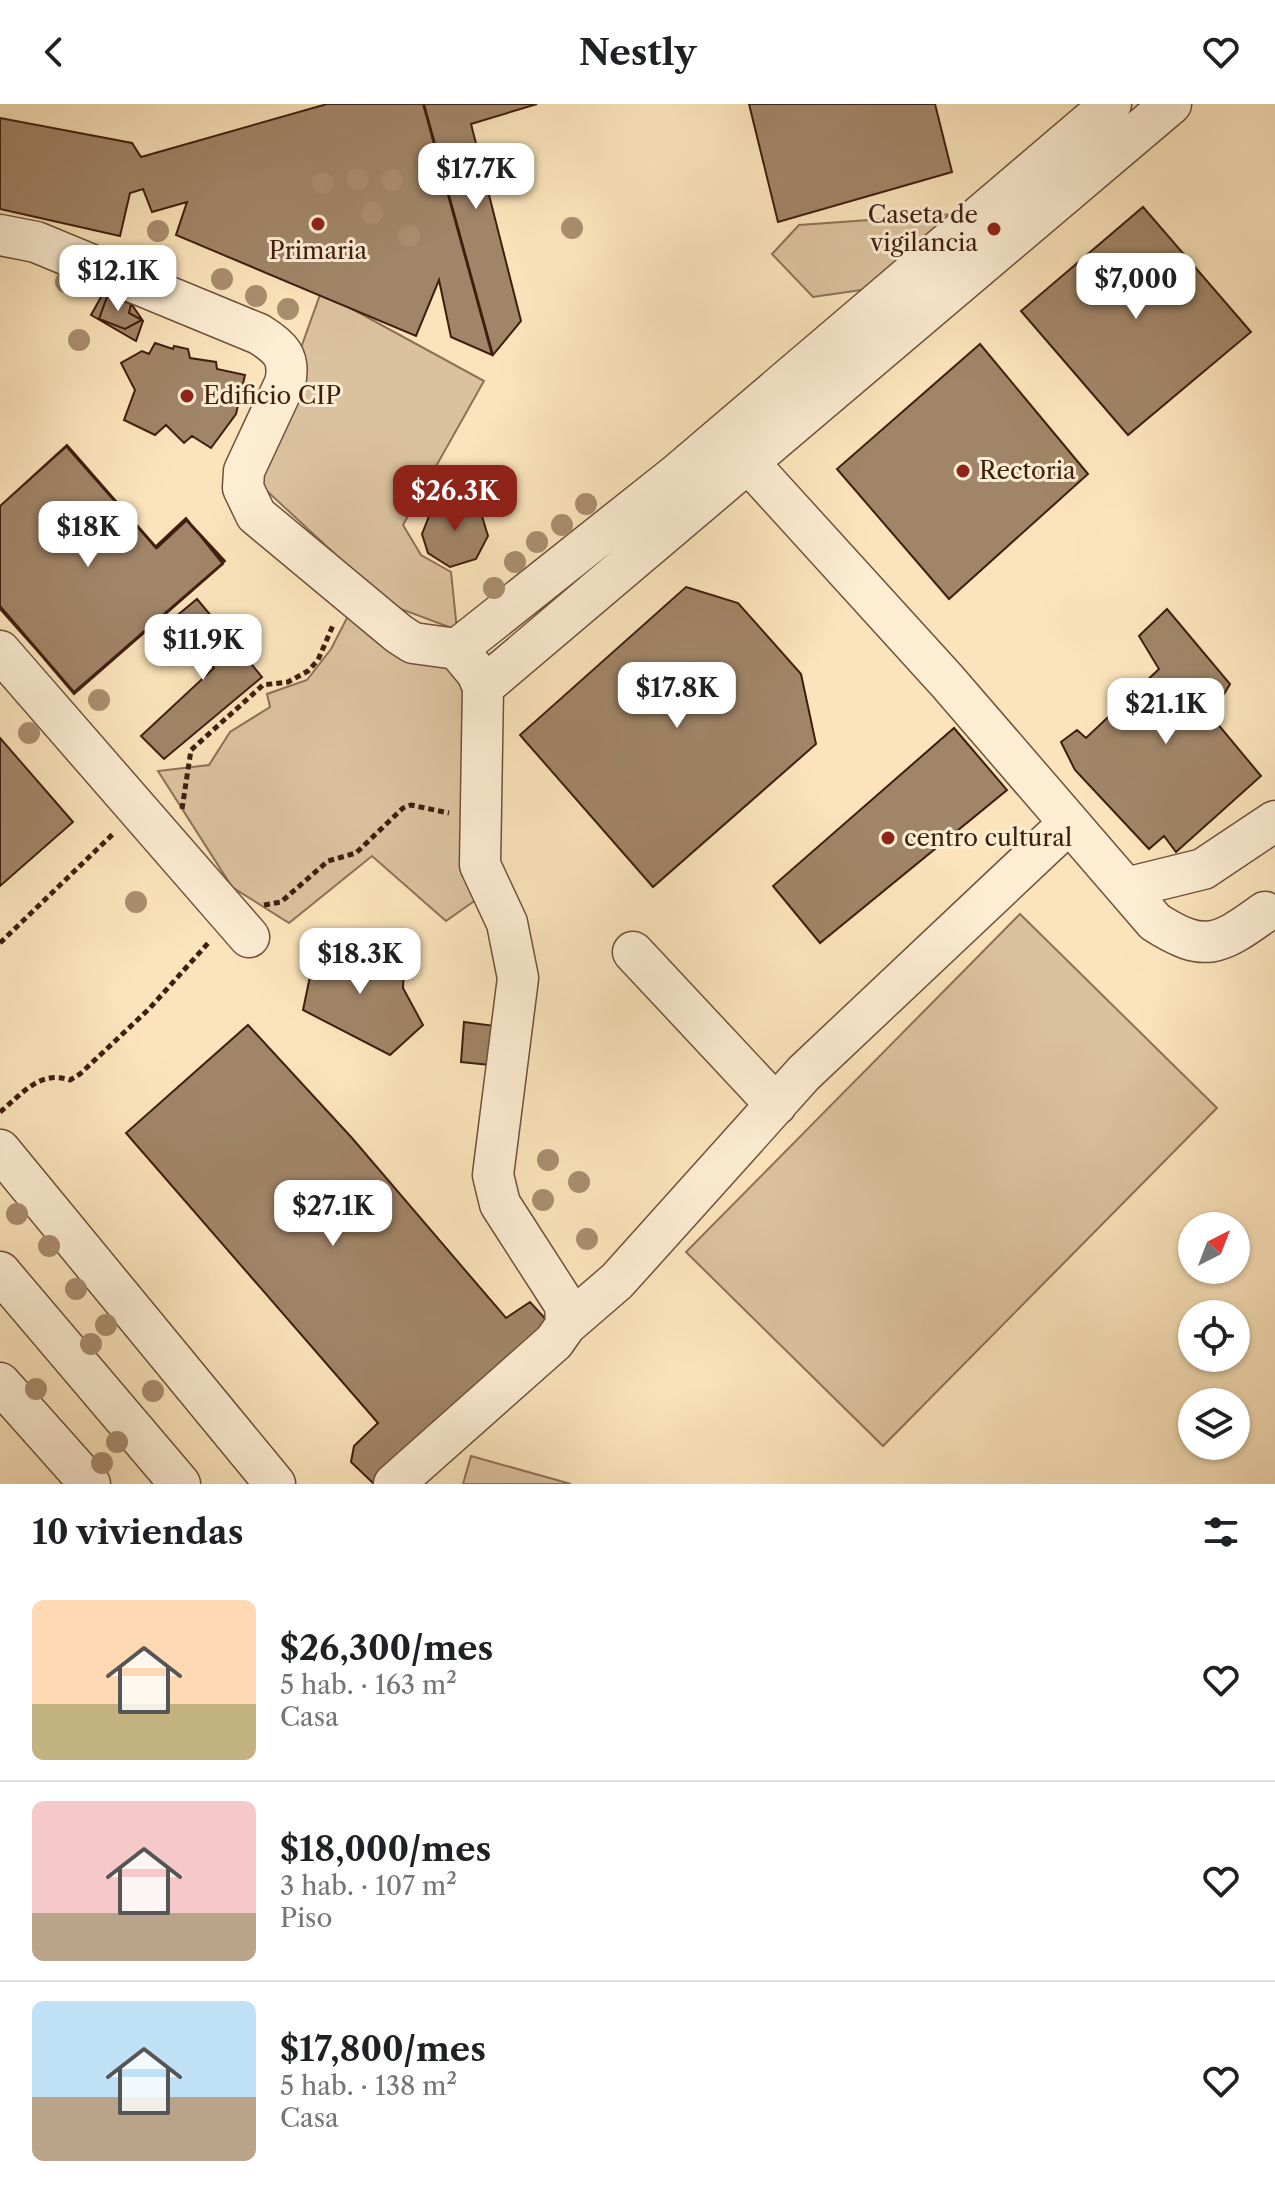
<!DOCTYPE html>
<html lang="es">
<head>
<meta charset="utf-8">
<style>
  :root { --surface:#fff; --page:#f6f6f6; --text:#202124; --muted:#757577; --line:#e0e0e0; --accent:#8f2418 }
  body { margin:0; font-family:"Libre Caslon Text",serif; background:var(--page); color:var(--text); height:100vh; display:flex; flex-direction:column; font-size:30px; white-space:nowrap }
  * { box-sizing:border-box; margin:0 }
  p { font-size:26px; color:var(--muted) }
  .icon { flex:none; width:44px; height:44px; fill:none; stroke:currentColor; stroke-width:2; stroke-linecap:round; stroke-linejoin:round }
  .map { position:relative; height:1380px; overflow:hidden }
  .side { display:flex; flex-direction:column; background:var(--surface); flex:1 }
  .side>* { flex:none }
  .needle { width:52px; rotate:42deg }
  .fabs { position:absolute; left:1178px; top:1108px; display:grid; gap:16px }
  .fabs a { display:grid; place-items:center; width:72px; height:72px; border-radius:50%; background:var(--surface); box-shadow:0 2px 6px #0004; font-size:40px }
  .price { position:absolute; translate:-50% -68px; padding:0 18px; border-radius:16px; background:#fff; color:#222; font-size:26px; line-height:52px; filter:drop-shadow(0 2px 4px #0008) }
  .price::after { content:''; position:absolute; left:50%; top:48px; width:24px; height:18px; margin-left:-12px; background:inherit; clip-path:polygon(0 0,100% 0,50% 100%) }
  .price.selected { background:var(--accent); color:#fff }
  ul { padding:0; list-style:none }
  li { display:flex; align-items:center; gap:24px; height:200px; padding:0 32px }
  li+li { border-top:2px solid var(--line) }
  li span { display:grid; place-items:center; flex:none; width:224px; height:160px; border-radius:12px; color:#555 }
  li>.icon { margin-inline-start:auto }
  span .icon { width:96px; height:96px; fill:#fffc; stroke-width:1 }
  li b { font-size:34px }
  h2 { display:flex; justify-content:space-between; align-items:center; height:96px; padding:0 32px; font-size:34px }
  header { display:flex; justify-content:space-between; align-items:center; height:104px; padding:0 32px; background:var(--surface); font-size:36px; font-weight:700 }
  .map>svg:first-child { display:block }
</style>
</head>
<body>
<header><svg class="icon" aria-label="back" viewBox="0 0 24 24"><path d="M15 5l-7 7 7 7"/></svg>Nestly<svg class="icon" aria-label="heart" viewBox="0 0 24 24"><path d="M12 20l-8-8c-3-5 5-10 8-4 3-6 11-1 8 4z"/></svg></header>
<div class="map">
<svg width="1275" height="1380" viewBox="0 0 1275 1380">
  <rect width="100%" height="100%" fill="#fbe4bb"/>
  <filter id="stains"><feTurbulence type="fractalNoise" baseFrequency=".0025" numOctaves="4"/><feColorMatrix values="0 0 0 0 .2 0 0 0 0 .09 0 0 0 0 .02 0 0 0 .5 -.17"/></filter>
  <radialGradient id="worn" r=".72"><stop offset=".6" stop-color="#630" stop-opacity="0"/><stop offset="1" stop-color="#630" stop-opacity=".3"/></radialGradient>
  <path fill="#dbc29e" stroke="#8e7056" stroke-width="2" d="M968 109 882 183 813 193 772 150 799 121Z
    M321 188 484 277 403 421 421 451 451 468 457 526 390 501 254 375Z
    M348 512 452 557 474 588 460 750 480 793 446 817 372 752 289 819 232 783 158 667 209 661 230 628 270 603 267 590 307 576 331 545Z
    M1020 810 1217 1004 883 1342 686 1148Z
    M471 1352 571 1380H463Z"/>
  <path fill="#a18568" stroke="#401e0f" stroke-width="2" d="M327 0H423L492 251 451 233 439 176 416 232 176 131 187 98 152 108 143 85 130 89 120 132 0 105V14L132 39 141 53Z
    M424 0H537L471 20 521 217 493 251Z
    M749 0H935L952 68 778 118Z
    M1143 103 1251 228 1128 331 1021 207Z
    M105 186 130 198 143 217 136 237 91 211Z
    M108 190 131 200 129 209 142 216 125 225 99 215Z
    M155 239 173 245 174 242 188 245 190 254 216 258 217 265 245 271 236 310 211 344 192 332 184 339 166 321 155 331 124 316 135 286 121 259 142 247 149 250Z
    M980 240 1088 370 949 495 837 365Z
    M67 341 157 444 187 416 225 457 74 588 0 505V402Z
    M66 342 156 444 186 416 224 458 74 588 0 502V402Z
    M67 342 155 443 186 414 223 460 74 590 0 503V402Z
    M453 395 481 409 488 432 476 455 450 463 428 449 422 430 433 402Z
    M686 483 738 499 801 570 816 640 653 783 520 631Z
    M197 495 262 573 164 655 141 632 214 564 173 515Z
    M1167 505 1230 580 1211 612 1261 672 1176 748 1164 732 1149 745 1075 666 1061 638 1077 626 1086 634 1159 565 1139 532Z
    M954 624 1007 686 820 839 773 782Z
    M0 634 73 718 0 782Z
    M355 830 375 865H404L403 884 423 921 390 951 303 906 317 839Z
    M464 918 503 923 500 962 461 958Z
    M248 921 352 1034 506 1214 530 1198 552 1222 385 1380H374L351 1358 354 1342 378 1319 126 1029Z"/>
  <g fill="none" stroke-linecap="round" stroke-linejoin="round">
    <defs>
      <path id="minor" d="M0 131 36 138 259 230C280 243 291 253 285 279L244 367 243 384 256 411 399 530 413 539 457 545 477 569 483 583 480 761 507 819 518 874 493 1071 500 1100 565 1201 566 1221 554 1238 394 1380
        M751 329 746 356 947 577 1155 818C1205 850 1219 841 1265 808
        M457 545 676 371 1111 0
        M0 547 249 833
        M483 583 1171 0
        M1126 784 1203 765 1275 717
        M633 848 776 1001
        M0 1046 275 1380
        M0 1168 180 1380
        M566 1221 617 1177 804 969 1068 720
        M0 1279 90 1380"/>
    </defs>
    <use href="#minor" stroke="#6f503a" stroke-width="43"/>
    <path stroke="#401e0f" stroke-width="5" stroke-dasharray="6 4" stroke-linecap="butt" d="M182 705 191 646 263 581 288 578 308 567 318 556 334 519
      M264 801 281 798 328 757 356 749 403 704 411 701 449 709
      M0 839 115 728
      M0 1008C23 989 40 966 70 976L80 970 149 905 210 837"/>
    <use href="#minor" stroke="#fcedd3" stroke-width="40"/>
  </g>
  <g fill="#aa8e70">
    <circle cx="358" cy="75" r="11"/>
    <circle cx="392" cy="76" r="11"/>
    <circle cx="323" cy="79" r="11"/>
    <circle cx="372" cy="109" r="11"/>
    <circle cx="572" cy="124" r="11"/>
    <circle cx="158" cy="127" r="11"/>
    <circle cx="409" cy="132" r="11"/>
    <circle cx="222" cy="175" r="11"/>
    <circle cx="66" cy="178" r="11"/>
    <circle cx="256" cy="192" r="11"/>
    <circle cx="288" cy="205" r="11"/>
    <circle cx="79" cy="236" r="11"/>
    <circle cx="586" cy="400" r="11"/>
    <circle cx="562" cy="421" r="11"/>
    <circle cx="537" cy="438" r="11"/>
    <circle cx="515" cy="458" r="11"/>
    <circle cx="494" cy="484" r="11"/>
    <circle cx="99" cy="596" r="11"/>
    <circle cx="29" cy="629" r="11"/>
    <circle cx="136" cy="798" r="11"/>
    <circle cx="548" cy="1056" r="11"/>
    <circle cx="579" cy="1078" r="11"/>
    <circle cx="543" cy="1096" r="11"/>
    <circle cx="17" cy="1110" r="11"/>
    <circle cx="587" cy="1135" r="11"/>
    <circle cx="49" cy="1142" r="11"/>
    <circle cx="76" cy="1185" r="11"/>
    <circle cx="106" cy="1221" r="11"/>
    <circle cx="91" cy="1240" r="11"/>
    <circle cx="36" cy="1285" r="11"/>
    <circle cx="153" cy="1287" r="11"/>
    <circle cx="117" cy="1338" r="11"/>
    <circle cx="102" cy="1359" r="11"/>
  </g>
  <g fill="#8f2418" stroke="#fcedd3" stroke-width="3">
    <circle cx="318" cy="120" r="8"/>
    <circle cx="994" cy="125" r="8"/>
    <circle cx="187" cy="292" r="8"/>
    <circle cx="963" cy="367" r="8"/>
    <circle cx="888" cy="734" r="8"/>
  </g>
  <g text-anchor="middle" stroke-width="6" stroke-linejoin="round" paint-order="stroke">
    <g font-size="24" fill="#401e0f" stroke="#fcedd3" text-anchor="start">
      <text x="978" y="119" text-anchor="end">Caseta de<tspan x="978" dy="28">vigilancia</tspan></text>
      <text x="318" y="155" text-anchor="middle">Primaria</text>
      <text x="203" y="300">Edificio CIP</text>
      <text x="979" y="375">Rectoria</text>
      <text x="904" y="742">centro cultural</text>
    </g>
  </g>
  <rect width="100%" height="100%" filter="url(#stains)"/>
  <rect width="100%" height="100%" fill="url(#worn)"/>
</svg>
<div class="fabs">
<a><svg class="needle" viewBox="-14 -14 28 28"><path d="M0-13l5 13h-10z" fill="#e53935"/><path d="M0 13l5-13h-10z" fill="#757577"/></svg></a>
<a><svg class="icon" aria-label="locate" viewBox="0 0 24 24"><circle cx="12" cy="12" r="6"/><path d="M12 2v4M12 18v4M2 12h4M18 12h4"/></svg></a>
<a><svg class="icon" aria-label="layers" viewBox="0 0 24 24"><path d="M12 4l9 5-9 5-9-5zM3 14l9 5 9-5"/></svg></a>
</div>
<b class="price" style="left:476px;top:107px">$17.7K</b>
<b class="price" style="left:118px;top:209px">$12.1K</b>
<b class="price" style="left:1136px;top:217px">$7,000</b>
<b class="price selected" style="left:455px;top:429px">$26.3K</b>
<b class="price" style="left:88px;top:465px">$18K</b>
<b class="price" style="left:203px;top:578px">$11.9K</b>
<b class="price" style="left:677px;top:626px">$17.8K</b>
<b class="price" style="left:1166px;top:642px">$21.1K</b>
<b class="price" style="left:360px;top:892px">$18.3K</b>
<b class="price" style="left:333px;top:1144px">$27.1K</b>
</div>
<section class="side">
<h2>10 viviendas<svg class="icon" aria-label="filters" viewBox="0 0 24 24"><path d="M4 7h16M4 17h16"/><circle cx="9" cy="7" r="2"/><circle cx="15" cy="17" r="2"/></svg></h2>
<ul>
<li><span style="background:linear-gradient(#ffd9b3 65%,#c2b280 0)"><svg class="icon" aria-label="home" viewBox="0 0 24 24"><path d="M3 11l9-7 9 7M6 9v11h12V9"/></svg></span><div><b>$26,300/mes</b><p>5 hab. · 163 m²</p><p>Casa</p></div><svg class="icon" aria-label="heart" viewBox="0 0 24 24"><path d="M12 20l-8-8c-3-5 5-10 8-4 3-6 11-1 8 4z"/></svg></li>
<li><span style="background:linear-gradient(#f6c9c9 70%,#b9a48a 0)"><svg class="icon" aria-label="home" viewBox="0 0 24 24"><path d="M3 11l9-7 9 7M6 9v11h12V9"/></svg></span><div><b>$18,000/mes</b><p>3 hab. · 107 m²</p><p>Piso</p></div><svg class="icon" aria-label="heart" viewBox="0 0 24 24"><path d="M12 20l-8-8c-3-5 5-10 8-4 3-6 11-1 8 4z"/></svg></li>
<li><span style="background:linear-gradient(#bfe0f5 60%,#b9a48a 0)"><svg class="icon" aria-label="home" viewBox="0 0 24 24"><path d="M3 11l9-7 9 7M6 9v11h12V9"/></svg></span><div><b>$17,800/mes</b><p>5 hab. · 138 m²</p><p>Casa</p></div><svg class="icon" aria-label="heart" viewBox="0 0 24 24"><path d="M12 20l-8-8c-3-5 5-10 8-4 3-6 11-1 8 4z"/></svg></li>
</ul>
</section>
</body>
</html>
